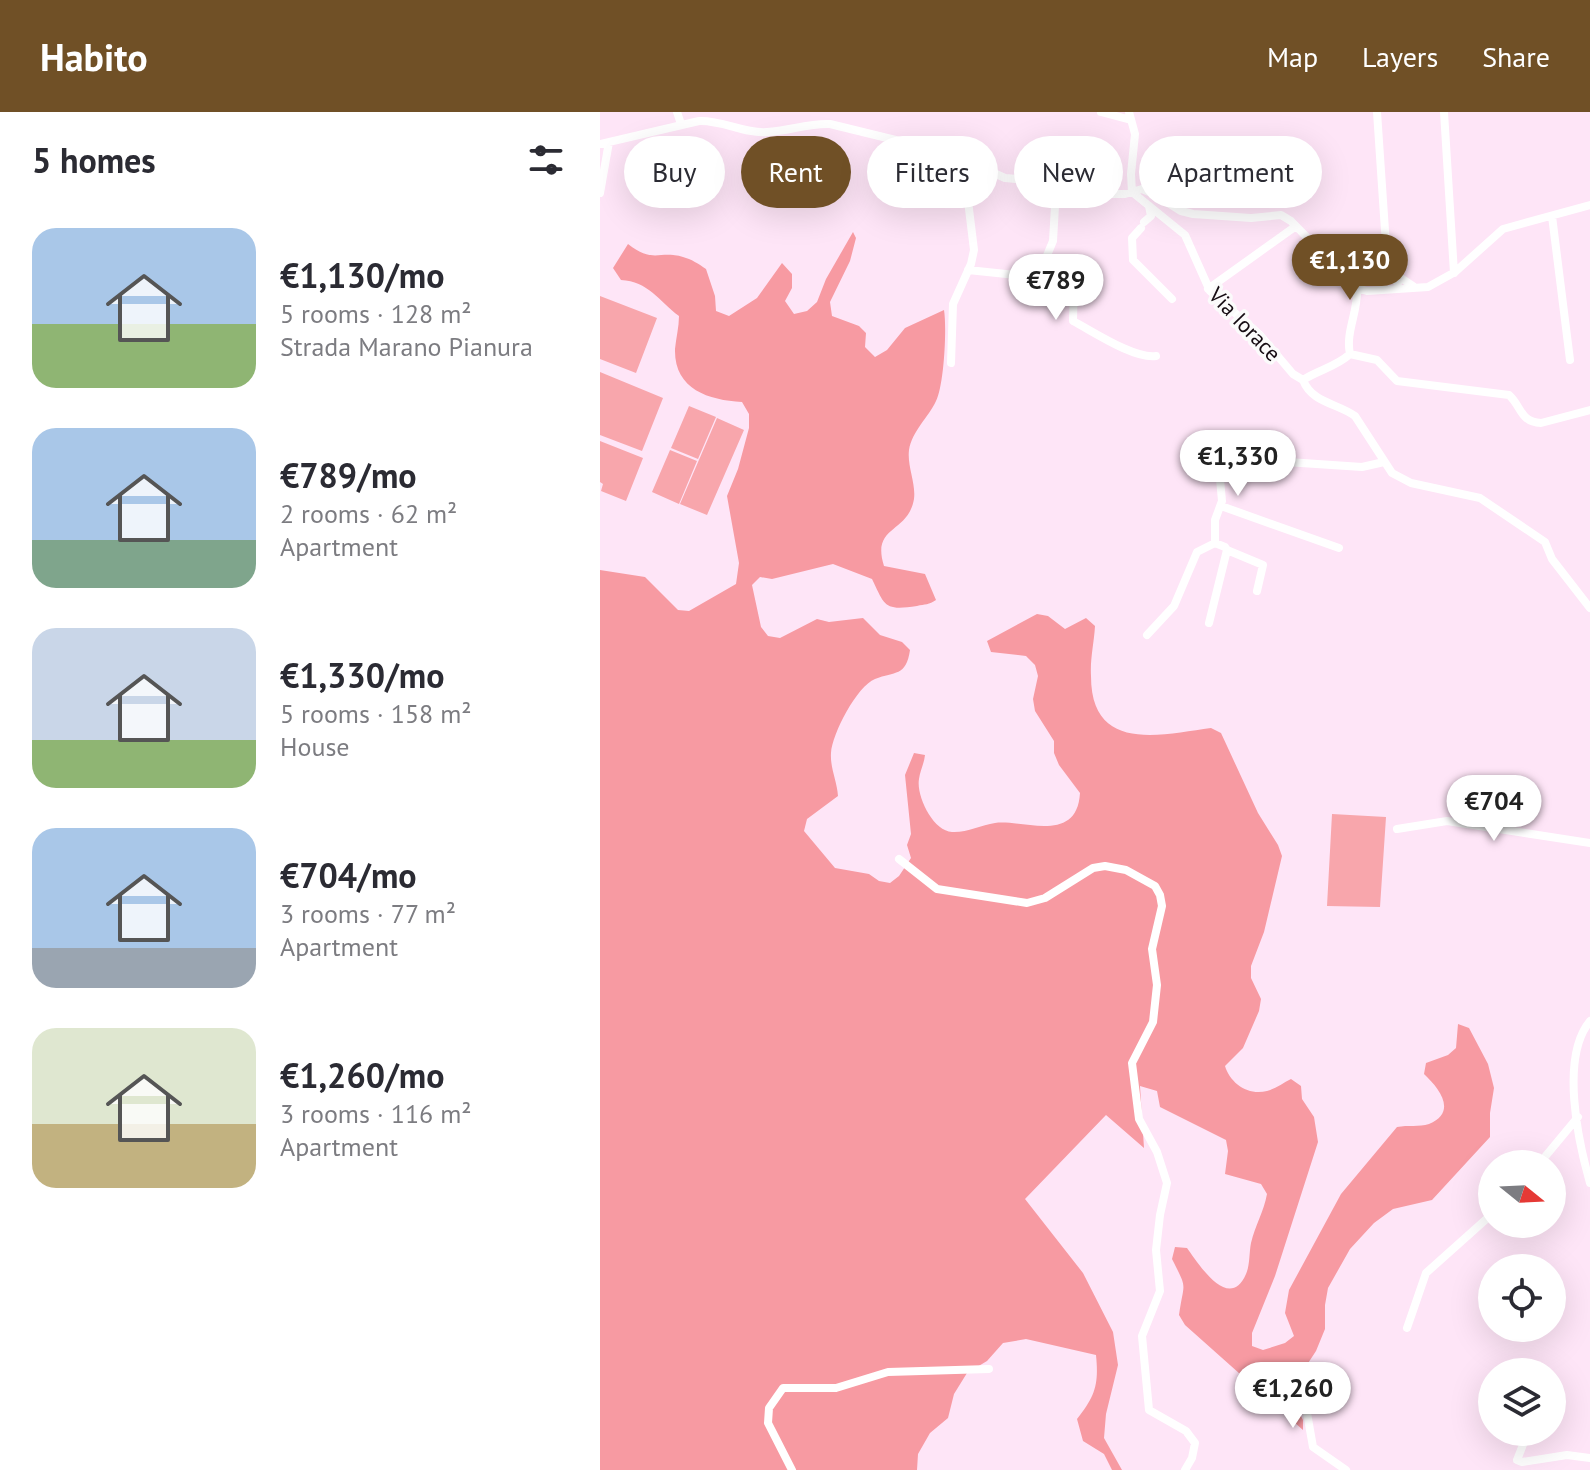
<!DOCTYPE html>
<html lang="en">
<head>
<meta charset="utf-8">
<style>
  :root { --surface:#fff; --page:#f7f7f7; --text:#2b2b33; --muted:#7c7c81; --accent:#705026 }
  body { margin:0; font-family:"PT Sans",sans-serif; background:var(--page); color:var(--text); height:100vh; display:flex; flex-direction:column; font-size:30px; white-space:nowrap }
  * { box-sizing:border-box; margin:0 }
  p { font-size:26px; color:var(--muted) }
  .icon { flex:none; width:44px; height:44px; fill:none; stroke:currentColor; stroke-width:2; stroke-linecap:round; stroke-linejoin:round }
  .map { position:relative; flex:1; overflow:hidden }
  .drawer { display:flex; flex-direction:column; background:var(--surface); width:600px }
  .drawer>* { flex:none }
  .banner { position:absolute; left:24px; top:24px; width:760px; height:72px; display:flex; gap:16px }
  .needle { width:52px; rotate:108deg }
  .controls { position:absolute; left:878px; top:1038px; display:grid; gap:16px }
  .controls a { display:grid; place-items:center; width:88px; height:88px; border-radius:50%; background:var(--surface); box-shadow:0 8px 32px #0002; font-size:40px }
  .price { position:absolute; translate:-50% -68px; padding:0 18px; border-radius:28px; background:#fff; color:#222; font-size:26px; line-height:52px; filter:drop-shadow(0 2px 4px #0008) }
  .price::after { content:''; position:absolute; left:50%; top:48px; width:24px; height:18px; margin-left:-12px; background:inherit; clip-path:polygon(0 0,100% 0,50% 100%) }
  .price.on { background:var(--accent); color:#fff }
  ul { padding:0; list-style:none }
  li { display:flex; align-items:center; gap:24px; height:200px; padding:0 32px }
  li span { display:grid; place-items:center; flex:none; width:224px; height:160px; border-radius:24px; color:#555 }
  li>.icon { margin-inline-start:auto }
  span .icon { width:96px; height:96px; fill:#fffc; stroke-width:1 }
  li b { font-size:34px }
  h2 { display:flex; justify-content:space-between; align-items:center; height:96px; padding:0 32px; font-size:34px }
  .chip { padding:0 28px; border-radius:36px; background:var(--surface); box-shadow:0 8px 32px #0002; font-size:28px; line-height:72px }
  .chip.on { background:var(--accent); color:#fff }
  header { display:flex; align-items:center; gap:48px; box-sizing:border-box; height:112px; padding:0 40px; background:var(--accent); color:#fff }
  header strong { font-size:38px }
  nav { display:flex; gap:44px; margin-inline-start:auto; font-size:28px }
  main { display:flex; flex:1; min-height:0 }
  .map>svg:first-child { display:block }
</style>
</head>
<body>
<header>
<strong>Habito</strong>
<nav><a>Map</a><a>Layers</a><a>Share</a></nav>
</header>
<main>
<section class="drawer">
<h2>5 homes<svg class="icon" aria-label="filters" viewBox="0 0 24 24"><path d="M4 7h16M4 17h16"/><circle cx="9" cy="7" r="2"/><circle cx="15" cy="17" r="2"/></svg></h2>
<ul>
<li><span style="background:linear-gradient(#a9c7e8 60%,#8fb573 0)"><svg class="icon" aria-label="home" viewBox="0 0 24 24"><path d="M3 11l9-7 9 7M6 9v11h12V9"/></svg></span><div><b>€1,130/mo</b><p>5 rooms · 128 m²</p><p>Strada Marano Pianura</p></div></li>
<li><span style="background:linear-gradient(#a9c7e8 70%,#7fa58c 0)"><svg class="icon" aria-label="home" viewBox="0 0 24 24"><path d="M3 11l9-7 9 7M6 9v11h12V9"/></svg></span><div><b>€789/mo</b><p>2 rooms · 62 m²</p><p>Apartment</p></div></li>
<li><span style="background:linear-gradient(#c9d6e8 70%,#8fb573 0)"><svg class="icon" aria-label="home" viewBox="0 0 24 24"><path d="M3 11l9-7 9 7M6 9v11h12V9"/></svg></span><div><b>€1,330/mo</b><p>5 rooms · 158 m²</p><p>House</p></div></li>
<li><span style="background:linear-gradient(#a9c7e8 75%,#9aa5b1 0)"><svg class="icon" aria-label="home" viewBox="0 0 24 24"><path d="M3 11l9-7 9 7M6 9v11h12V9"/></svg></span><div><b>€704/mo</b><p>3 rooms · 77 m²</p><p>Apartment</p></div></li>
<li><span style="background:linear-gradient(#dfe7d0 60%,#c2b280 0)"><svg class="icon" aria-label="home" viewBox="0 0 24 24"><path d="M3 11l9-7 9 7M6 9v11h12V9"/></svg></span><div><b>€1,260/mo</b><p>3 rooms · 116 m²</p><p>Apartment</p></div></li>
</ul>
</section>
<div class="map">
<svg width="990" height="1358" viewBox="0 0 990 1358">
  <rect width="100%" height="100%" fill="#fee5f7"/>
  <path fill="#f8a6ac" d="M0 184 57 206 36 261 0 247Z
    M0 260 63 286 42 339 0 323Z
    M89 294 116 305 98 347 71 336Z
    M117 306 144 318 107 403 80 392Z
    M0 329 43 346 26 389 1 379 3 372 0 370Z
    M70 338 97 349 79 392 52 380Z
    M732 702 786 705 780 795 727 794Z"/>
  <path fill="#f79aa2" d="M253 120 256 126 250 149 230 190 232 204 259 214 266 221 265 235 275 245 287 238 305 216 344 198C347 216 344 274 336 289 328 306 312 319 309 338 307 354 316 371 314 387 308 422 271 413 284 454L325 462 336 488C329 493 325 492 317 494 284 499 285 494 272 467L233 452 172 467 160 465 152 473 161 515 168 524 180 526 217 507 229 510 263 506 280 523 302 530 310 538C306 565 295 559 275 567 257 574 232 622 231 641 230 656 237 669 238 684L207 707 204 719 235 756 269 762 279 769 290 771 299 764 311 746 307 733 311 722 305 663 314 641 325 643C324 652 320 659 319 667 316 684 333 719 352 720 366 721 381 713 395 711 422 707 477 733 480 681L459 653 454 641V629L435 599 433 587 438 564 435 553 426 544 391 540 387 529 437 502 448 504 465 517 486 506 495 514C494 531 490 547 491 564 491 641 560 623 611 616L621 621 658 701 678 733 682 744 664 820 651 854V866L661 887 659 899 643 936 625 954C630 971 648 984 667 979 675 977 683 971 691 967L701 974 702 987 714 1005 718 1030 675 1164 652 1221V1234L663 1238 685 1231 694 1224 685 1201 689 1178 741 1082 797 1015C808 1013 819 1015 829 1012 858 1000 839 976 824 962L826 951 848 943 856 936 858 912 869 916 888 952 894 976 890 1001V1025L832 1088 793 1097 774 1111 750 1137 728 1176 725 1193V1217L716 1239 697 1268 692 1287 703 1308V1318L585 1213 579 1203C584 1168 588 1179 572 1147L575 1135 587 1136C598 1151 629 1201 646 1162 650 1153 649 1141 651 1131 655 1114 664 1099 667 1082L661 1072 625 1062 628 1039 626 1028 560 995 557 979 540 974 544 1036 506 1003 425 1087 483 1161 513 1220 518 1253 506 1302 504 1326 522 1358H512L504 1342 483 1329 477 1307C495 1284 499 1273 496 1243L426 1227 403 1231 387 1249 367 1261 354 1282 348 1306 330 1321 318 1342 317 1358H0V458L45 465 78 498 89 499 136 472 139 451 127 384 138 357 149 316V302L142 290C108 288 74 277 75 237 76 226 79 215 79 204 59 189 48 169 21 168L13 156 28 132C53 152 59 138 83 145 91 147 99 152 106 157L115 184 116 199 129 204 157 186 182 151 192 162V176L185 189 194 202 207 199 217 190 226 167Z"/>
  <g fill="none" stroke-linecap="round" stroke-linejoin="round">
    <path stroke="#fff" stroke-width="8" d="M77 0 81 12
      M501 0 531 8
      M529 0 535 22 531 62 532 80 585 123 610 179 660 223 693 262 703 268
      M777 0 787 148 789 158 813 174
      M844 0 854 161
      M0 32 99 9C123 8 144 22 167 20 189 19 208 11 230 12L320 34 367 49 405 66 463 71 507 82H525L542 77 554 82 581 99 593 102 651 106 681 103 691 109 733 152 752 164
      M0 81 9 30
      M952 104 970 248
      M544 110 551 104 549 94
      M541 116 532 126 533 148 572 187
      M734 152 771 148 798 171
      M757 152 752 165 757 176 767 179 828 175 855 160 903 117 990 93
      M368 158 474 169 473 209C494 220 534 247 556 244
      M438 165 453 129 455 94 463 71
      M757 175C759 198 745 220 750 242L777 248 797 269 909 283C922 295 920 310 941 311L990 298
      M608 177 696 114
      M750 242C736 255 718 258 703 268 712 291 737 291 755 304L792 361 811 371 880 386 945 430 952 447 990 496
      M351 251 353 192 371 152 374 138 363 48
      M621 394 739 436
      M627 438 663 453 657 479
      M609 511 627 438 625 435 615 431
      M547 523 574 494 597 440 615 431V408L622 389 620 367 627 346 762 355 784 350
      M797 717 847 709 990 731
      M299 747 337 777 427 791 445 786 493 756 505 754 526 758 555 774 560 783 562 794 552 837 557 873 553 910 532 951 539 1007 557 1040 567 1071 560 1103 556 1138 560 1179 542 1224 549 1298 586 1319 595 1331 592 1346 585 1358
      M990 909C960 945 978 1029 990 1071
      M939 1052 978 1005
      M807 1216 826 1161 892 1102
      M906 1255 913 1260
      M707 1256 697 1279 707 1301 713 1335 746 1358
      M928 1320 917 1348 922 1350 967 1343 990 1346
      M192 1358 168 1311 169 1296 183 1276H236L288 1260 389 1257"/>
  </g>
  <g text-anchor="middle" stroke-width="7" stroke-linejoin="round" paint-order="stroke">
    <g font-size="22" fill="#160c13" stroke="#fbfbfb">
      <text transform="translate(645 212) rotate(46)" y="8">Via Iorace</text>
    </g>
  </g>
</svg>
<div class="controls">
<a><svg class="needle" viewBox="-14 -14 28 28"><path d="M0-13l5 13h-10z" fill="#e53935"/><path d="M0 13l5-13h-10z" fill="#7c7c81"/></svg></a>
<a><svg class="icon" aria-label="locate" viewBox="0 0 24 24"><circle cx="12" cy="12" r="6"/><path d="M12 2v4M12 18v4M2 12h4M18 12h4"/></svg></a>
<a><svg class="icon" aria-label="layers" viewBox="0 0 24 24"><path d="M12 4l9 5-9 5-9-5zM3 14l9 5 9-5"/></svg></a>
</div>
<b class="price on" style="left:750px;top:190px">€1,130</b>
<b class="price" style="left:456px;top:210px">€789</b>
<b class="price" style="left:638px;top:386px">€1,330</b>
<b class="price" style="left:894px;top:731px">€704</b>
<b class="price" style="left:693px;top:1318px">€1,260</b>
<div class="banner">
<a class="chip">Buy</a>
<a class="chip on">Rent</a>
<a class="chip">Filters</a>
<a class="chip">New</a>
<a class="chip">Apartment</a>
</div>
</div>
</main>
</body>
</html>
